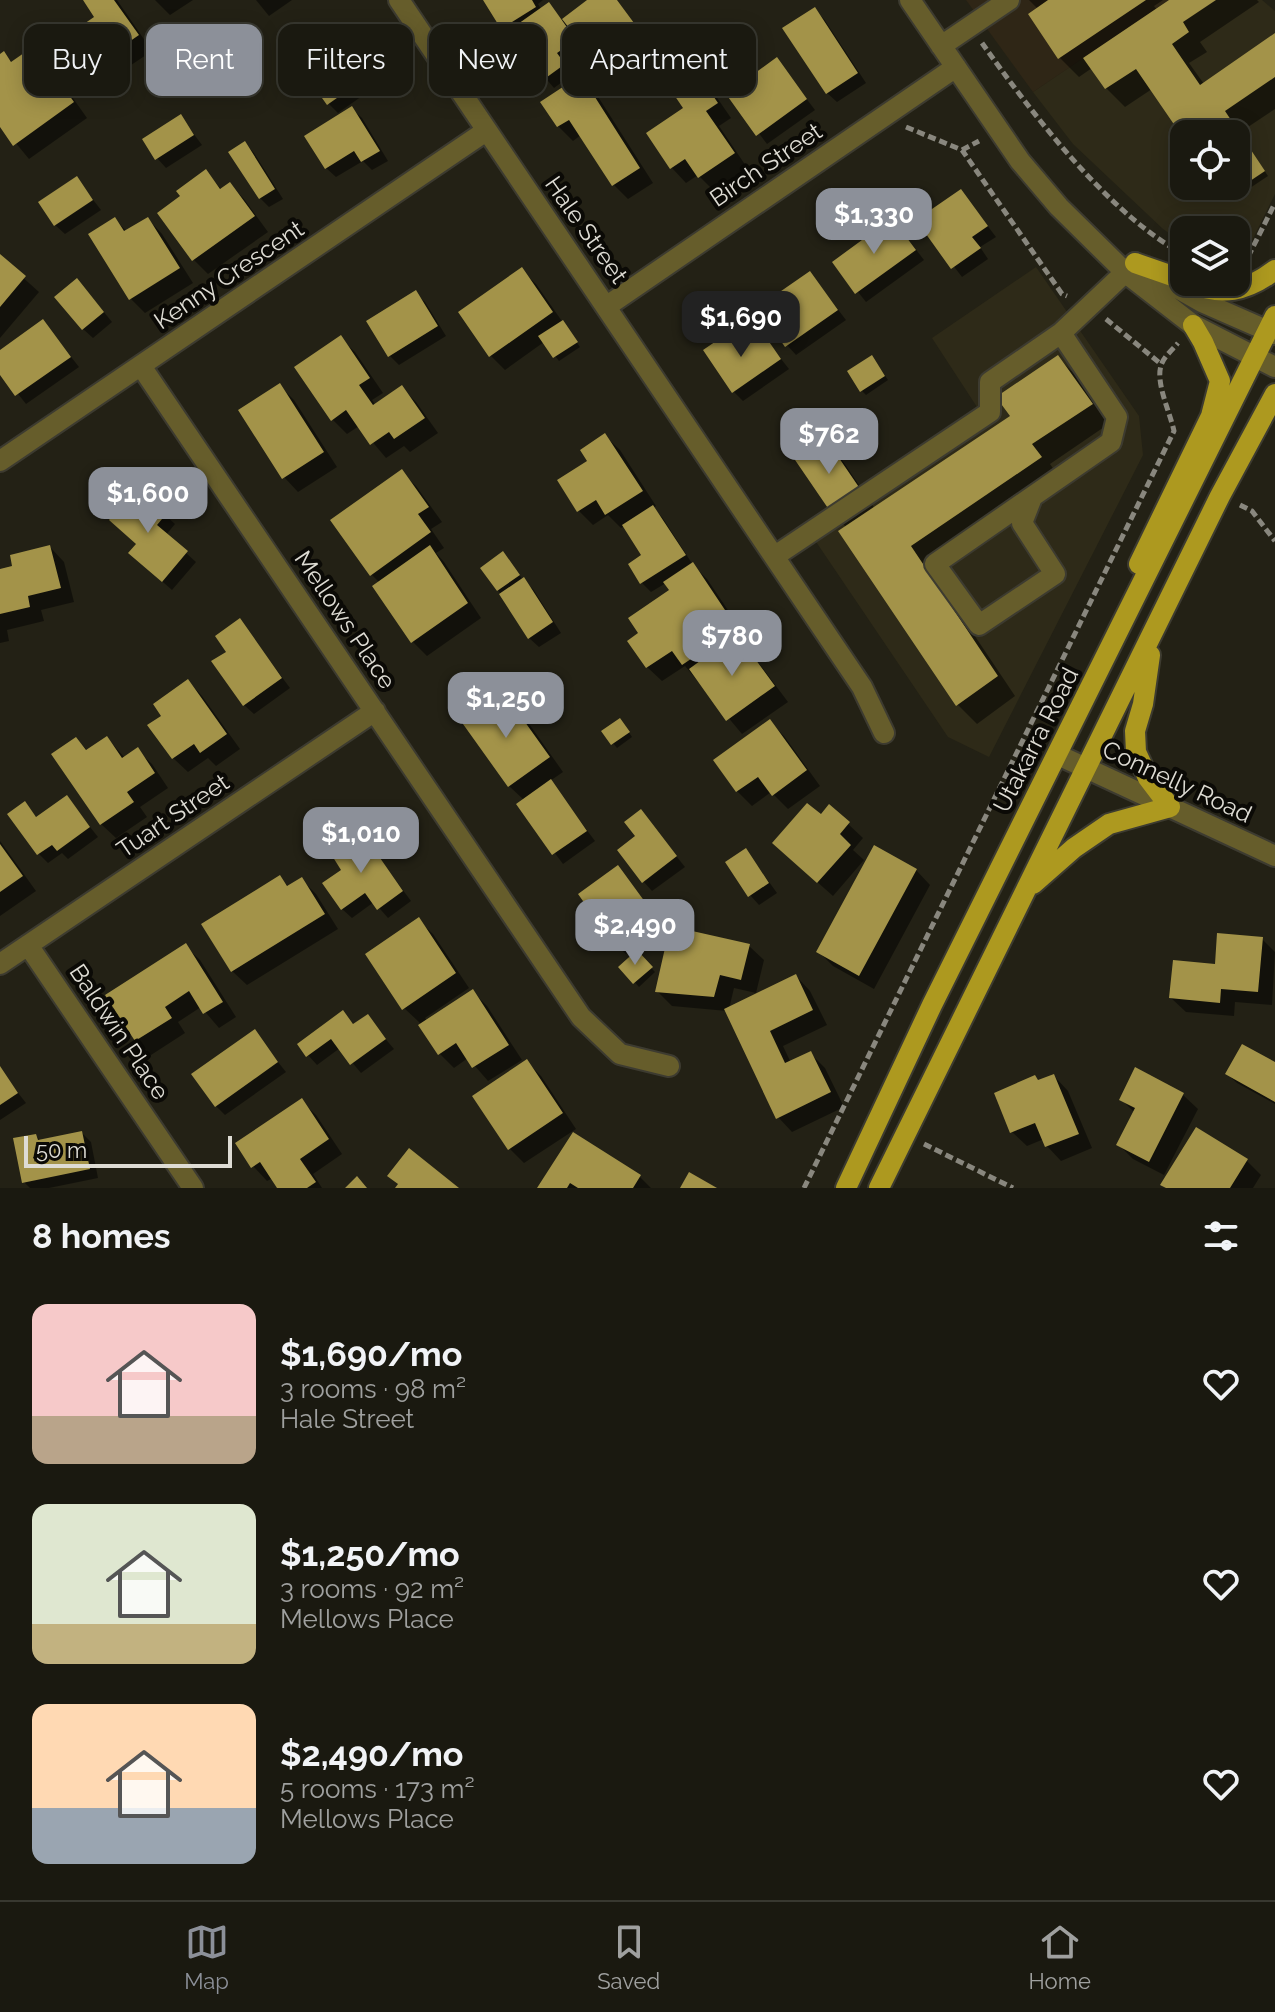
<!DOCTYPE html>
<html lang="en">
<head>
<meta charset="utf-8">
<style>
  :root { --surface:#1a1910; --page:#232219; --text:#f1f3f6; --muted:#9fa09f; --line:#383830; --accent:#8c9099 }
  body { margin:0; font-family:Raleway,sans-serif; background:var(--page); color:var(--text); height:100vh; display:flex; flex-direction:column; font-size:30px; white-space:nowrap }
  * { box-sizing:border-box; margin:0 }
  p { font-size:26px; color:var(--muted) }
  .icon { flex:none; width:44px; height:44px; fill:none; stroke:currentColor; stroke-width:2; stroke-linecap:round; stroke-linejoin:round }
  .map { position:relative; height:1188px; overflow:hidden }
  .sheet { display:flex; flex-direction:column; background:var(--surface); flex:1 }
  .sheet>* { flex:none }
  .banner { position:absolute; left:24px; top:24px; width:800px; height:72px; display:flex; gap:16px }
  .fabs { position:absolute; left:1170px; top:120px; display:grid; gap:16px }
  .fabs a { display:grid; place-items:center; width:80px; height:80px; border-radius:16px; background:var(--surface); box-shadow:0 4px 20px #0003,0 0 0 2px var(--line); font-size:40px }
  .scale { position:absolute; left:24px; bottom:20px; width:208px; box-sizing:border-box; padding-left:8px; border:4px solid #dedcd4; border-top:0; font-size:22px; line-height:28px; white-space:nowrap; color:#dedcd4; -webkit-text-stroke:6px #0b0a06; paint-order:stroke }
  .price { position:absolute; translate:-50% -68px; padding:0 18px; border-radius:16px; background:var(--accent); color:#fff; font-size:26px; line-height:52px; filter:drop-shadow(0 2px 4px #0008) }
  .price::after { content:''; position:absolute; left:50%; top:48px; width:24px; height:18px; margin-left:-12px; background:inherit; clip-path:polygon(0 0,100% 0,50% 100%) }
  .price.on { background:#222; color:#fff }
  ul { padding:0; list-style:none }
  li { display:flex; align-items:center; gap:24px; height:200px; padding:0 32px }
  li span { display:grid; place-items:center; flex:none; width:224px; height:160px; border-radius:16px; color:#555 }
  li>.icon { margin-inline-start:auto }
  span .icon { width:96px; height:96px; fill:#fffc; stroke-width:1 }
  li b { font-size:34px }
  h2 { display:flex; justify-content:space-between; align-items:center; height:96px; padding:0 32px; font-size:34px }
  .pill { padding:0 28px; border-radius:16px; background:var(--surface); box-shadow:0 4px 20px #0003,0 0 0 2px var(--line); font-size:28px; line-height:72px }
  .pill.on { background:var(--accent); color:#fff }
  .menu { display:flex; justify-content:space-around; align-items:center; height:112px; border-top:2px solid var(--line); background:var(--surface); font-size:22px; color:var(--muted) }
  .menu a { display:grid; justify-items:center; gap:4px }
  .menu .on { color:var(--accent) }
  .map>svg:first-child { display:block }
</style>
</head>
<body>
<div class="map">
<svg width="1275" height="1188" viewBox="0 0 1275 1188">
  <rect width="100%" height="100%" fill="#232115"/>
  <path fill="#2e2a18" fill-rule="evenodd" d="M1168 0H1262L1275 11V194L1247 251 1236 254V230H1184V243L1163 229 1073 144 1033 92ZM1184 134H1236V186H1184Z
    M1036 267 1139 416 1143 455 989 757 948 737 804 524 977 407 932 338Z"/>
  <path fill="#2f2616" d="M966 0H1169L1033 92Z"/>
  <path fill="#0007" d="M85 0H117L152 51 88 94 74 80 97 17Z
    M155 0H193L170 15Z
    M256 0H292L269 16Z
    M485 0H543L538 4 541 9 548 4 563 21 591 0H617L642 34 612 56 596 38 587 45 572 30 571 32 584 50 565 64 573 74 554 88 503 28Z
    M1029 0H1163L1154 6 1157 10 1172 0H1257L1259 2 1200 42 1207 52 1189 63 1204 84 1275 36V109L1239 133 1268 176 1235 198 1226 186H1236V134L1184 136 1152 89 1125 107 1106 88 1092 68 1079 77 1060 58 1038 9Z
    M814 9 824 19 866 83 837 102 827 93Z
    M327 29 372 89 338 113 329 104Z
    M677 46 691 60 731 118 719 126 748 169 714 191 698 175 686 183 672 168 649 134 686 108Z
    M34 48 48 63 87 118 29 159 0 124V56L4 54 13 63Z
    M777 60 815 110 767 144 729 94Z
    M581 78 595 92 653 183 628 199 614 185 581 135 573 141 558 126Z
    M352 109 362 118 388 161 372 170 363 161 336 177 326 168Z
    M181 117 202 145 166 168 157 158Z
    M245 143 254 153 283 199 269 207 260 198Z
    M206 172 222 190 230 184 244 199 268 232 208 274 194 260 160 213 183 197Z
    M77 179 101 210 65 234 55 225Z
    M961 191 996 237 980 247 988 259 962 277 919 221Z
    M115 219 127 232 148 219 162 234 193 283 145 313 131 299Z
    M901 230 924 260 866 302 834 262Z
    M0 257 39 292 0 338Z
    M521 270 536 284 580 347 559 361 544 342 505 370 490 355Z
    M810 273 846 320 796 355 787 345Z
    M86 290 112 322 93 338 83 329Z
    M415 293 425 302 446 336 399 365 390 356Z
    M43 321 79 367 26 404 0 371V352Z
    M730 333 744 349 763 336 789 369 743 401 734 392Z
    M340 338 355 352 383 393 372 400 376 406 402 388 416 402 438 433 410 452 404 446 386 458 359 426 347 434 333 420 297 368Z
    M1058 357 1077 377 1110 423 1050 464 1059 477 928 566 1015 696 977 724 958 705 841 532 847 528 835 516 824 439 834 448 875 509 1012 417Z
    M875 361 888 380 866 395 862 391Z
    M280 386 294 400 337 467 298 492 284 477Z
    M605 436 620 450 656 506 653 508 662 517 693 565 707 579 750 643 746 646 788 702 742 734 685 666 662 681 647 667 641 634 672 591 666 583 651 592 642 583 631 565 644 556 625 526 621 528 608 515 593 525 579 511 590 462Z
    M401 472 416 486 442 522 431 529 444 548 436 553 444 562 481 618 427 656 413 642 380 583 371 574Z
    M138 490 175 524 166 535 196 562 172 590 140 562Z
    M50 547 64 562 74 602 41 610 44 621 7 630 9 641 0 643V571L15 567Z
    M507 558 523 580 533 589 561 633 539 647 529 638 498 590Z
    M240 621 290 688 254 714 244 705Z
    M188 681 202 696 240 749 216 766 208 758 188 772 173 758 163 716Z
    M505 697 520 711 563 772 550 781 595 841 563 864 518 804 524 800 509 786Z
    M770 722 784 736 820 786 788 809 771 792 752 806 737 791 716 760Z
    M624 725 632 737 617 748 604 732Z
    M107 738 125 758 137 750 152 764 168 788 140 807 147 817 116 838 101 824 76 739 88 751Z
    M67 798 98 837 68 859 62 853 48 863 39 854 24 804 38 819Z
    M830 807 863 838 853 850 864 860 833 896 789 857Z
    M641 812 685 867 652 891 643 881 638 836Z
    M362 835 411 901 388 918 374 902 352 918 342 909 344 870Z
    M0 841 36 891 0 916Z
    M746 850 777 893 759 905 750 895Z
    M618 867 663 927 626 954 616 945Z
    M916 870 930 885 874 989 833 966 819 952Z
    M279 877 289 887 301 879 316 894 338 929 247 985 232 971Z
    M418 920 433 934 469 988 425 1018 427 1021 473 992 487 1006 522 1060 488 1081 468 1058 454 1068 439 1053 419 1022 404 1008Z
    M1262 939 1275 952 1272 1005 1235 1002 1234 1016 1186 1012 1171 998 1216 966Z
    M185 946 200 960 236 1017 219 1028 201 1007 178 1022 185 1033 151 1055 137 1040 108 995Z
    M749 946 764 960 756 993 734 988 729 1009 796 976 810 991 827 1025 783 1046 791 1063 810 1053 825 1068 844 1107 792 1132 778 1117 727 1011 672 1006 657 991Z
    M637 953 655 972 639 987 621 967Z
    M343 1013 355 1026 367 1017 394 1049 361 1073 340 1048 317 1065 308 1055Z
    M254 1032 286 1072 225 1115 216 1106Z
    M527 1062 541 1076 576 1129 524 1163 510 1149Z
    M1275 1064V1104L1237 1083 1227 1074Z
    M1 1071 26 1103 0 1120V1072Z
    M1054 1076 1068 1091 1092 1148 1061 1161 1047 1146 1044 1139 1027 1146 1012 1132Z
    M1183 1095 1198 1109 1164 1175 1133 1159 1118 1144 1135 1113 1121 1099Z
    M301 1101 316 1115 342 1154 313 1174 322 1188H280L273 1178 267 1181 253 1166Z
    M82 1133 91 1142 98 1178 49 1188H30L24 1182 36 1136 41 1141Z
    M573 1135 640 1177 651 1188H540Z
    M1247 1161 1261 1175 1253 1188H1166Z"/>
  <path fill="#a39349" d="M83 0H114L139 35 72 81 49 48 94 17Z
    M483 0H532L536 7 501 29Z
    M587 0H617L634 23 601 48 587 29 576 37 562 19Z
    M1048 0H1146L1058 59 1028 14Z
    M1169 0H1216L1183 22 1189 32 1172 44 1200 85 1275 33V77L1225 111 1265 171 1229 195 1223 186H1236V134H1184V139L1136 69 1105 89 1083 58Z
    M549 2 576 40 557 53 565 64 543 80 508 31Z
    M815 7 858 73 826 94 782 28Z
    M328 27 364 79 327 105 290 53Z
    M677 43 718 103 706 111 735 153 698 178 685 159 670 169 646 133 683 108 651 61Z
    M34 46 74 102 13 146 0 127V54L4 51 11 62Z
    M777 57 807 99 756 136 726 94Z
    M581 75 640 168 612 186 569 120 557 127 540 102Z
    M352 106 380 151 361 162 354 151 325 169 304 136Z
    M181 114 194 135 155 160 142 139Z
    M245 141 275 189 259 199 228 152Z
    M206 169 220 189 230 182 255 216 192 261 157 213 180 196 176 191Z
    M77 176 93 200 54 226 38 202Z
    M961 189 988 226 972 237 981 248 951 269 916 220Z
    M115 217 124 231 148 217 180 268 129 300 88 234Z
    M892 218 916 250 855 294 832 262Z
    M0 254 26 276 0 307Z
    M522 267 553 312 489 357 458 312Z
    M810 271 838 310 785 347 758 307Z
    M77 278 104 312 82 330 54 297Z
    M416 290 438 326 388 357 366 321Z
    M43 319 71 357 15 396 0 375V350Z
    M563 320 578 342 553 358 538 336Z
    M731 331 742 348 763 333 781 359 732 393 703 350Z
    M341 335 370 378 359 385 373 405 402 385 425 418 394 439 389 432 370 445 346 410 331 421 294 367Z
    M872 355 885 376 860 392 847 371Z
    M1058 355 1093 404 1032 444 1042 457 911 546 998 676 956 706 838 531 1010 416 996 397Z
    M280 383 324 452 282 479 238 410Z
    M605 433 643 491 605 515 596 500 577 512 557 480 587 461 580 450Z
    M824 436 865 496 834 517 793 457Z
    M402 469 429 507 418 514 431 532 370 576 330 520Z
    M137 487 167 513 157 525 188 551 162 582 128 553 136 544 109 520Z
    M653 505 686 555 640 584 628 564 641 555 622 525Z
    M50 545 61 588 28 596 30 607 0 614V569L12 566 10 555Z
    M430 545 468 603 411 643 372 586Z
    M503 551 520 575 497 591 480 568Z
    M693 562 737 628 682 665 672 651 646 668 627 641 638 633 628 618 669 590 663 582Z
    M524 577 553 622 528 639 499 594Z
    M240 618 282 678 243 706 211 661 226 652 215 636Z
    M737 634 775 686 726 721 689 669Z
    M188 679 227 734 200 753 194 744 172 759 147 725 161 716 153 704Z
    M505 694 550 757 508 787 463 724Z
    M620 718 630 732 611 745 601 731Z
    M770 719 807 770 772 796 758 777 736 792 713 760Z
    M107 736 122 758 138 747 155 773 127 792 134 802 100 825 51 754 76 737 86 750Z
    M551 779 587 831 552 855 516 804Z
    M67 795 90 827 57 851 52 845 37 855 7 814 25 801 36 817Z
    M807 803 821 814 829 804 850 822 840 834 851 845 817 883 772 843Z
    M641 809 677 856 642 883 617 850 635 836 624 822Z
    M362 832 403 891 377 910 365 893 341 910 322 883 341 870 331 854Z
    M0 844 23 876 0 892Z
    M874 845 917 869 859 976 816 952Z
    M746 848 769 883 748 897 725 862Z
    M618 865 656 917 615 946 578 894Z
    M280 875 287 886 302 877 325 914 231 972 201 924Z
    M419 917 456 973 402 1010 365 954Z
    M670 926 750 944 741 980 720 975 714 997 655 992Z
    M1217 933 1263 937 1258 992 1221 989 1220 1003 1169 998 1173 960 1215 964Z
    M186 943 223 1002 203 1014 189 991 165 1007 172 1018 135 1041 105 995Z
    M637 950 653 967 633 984 618 967Z
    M796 974 813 1010 770 1031 785 1063 811 1051 831 1092 776 1119 724 1009Z
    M473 989 509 1045 472 1068 456 1043 438 1055 418 1025Z
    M343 1010 353 1024 368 1014 386 1039 350 1065 331 1039 306 1057 297 1044Z
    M255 1029 278 1062 215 1107 191 1074Z
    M1242 1044 1275 1062V1102L1225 1074Z
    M527 1059 563 1113 508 1150 472 1096Z
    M0 1066 18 1093 0 1105Z
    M1135 1067 1184 1093 1149 1162 1116 1145 1135 1108 1119 1100Z
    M1054 1074 1079 1134 1045 1147 1035 1123 1010 1133 994 1093 1035 1075 1038 1080Z
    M302 1098 329 1139 300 1159 316 1182 307 1188H277L260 1162 251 1168 235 1143Z
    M1196 1127 1248 1159 1230 1188H1166L1160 1185Z
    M82 1131 90 1169 22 1183 13 1138 36 1134 38 1140Z
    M573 1132 641 1175 633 1188H578L570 1183 567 1188H537Z
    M409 1148 459 1188H395L398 1184 387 1176Z
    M689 1172 717 1188H680Z
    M357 1176 367 1188H345Z"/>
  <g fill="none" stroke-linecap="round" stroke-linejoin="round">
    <defs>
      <path id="minor" d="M399 0 862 687 884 733
        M910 0 1020 161 1059 207 1126 273 1193 325 1275 367
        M941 46 1009 0
        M1158 277 1202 302 1275 334
        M607 306 956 67
        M141 366 581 1017 620 1054 669 1066
        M0 461 486 131
        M1031 500 1022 523 1055 574 979 625 935 564 1111 442 1117 417 1061 333 1135 263
        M775 556 990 412V382L1061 333
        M1058 755 1275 856
        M28 945 193 1188
        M0 964 375 711"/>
      <path id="major" d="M1135 263 1184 280
        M1188 282C1222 297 1246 292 1275 270
        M1139 564 1211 416 1220 381 1203 342 1193 325
        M1033 884 1074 848 1109 824 1170 807 1148 778 1136 752 1135 731 1143 704 1150 655
        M846 1188 932 1005 1275 316
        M879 1188 1220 496 1275 394"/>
    </defs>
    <use href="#minor" stroke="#3d3b30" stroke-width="24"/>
    <use href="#major" stroke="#3d3b30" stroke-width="24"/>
    <path stroke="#89877e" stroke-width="5" stroke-dasharray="8 4" stroke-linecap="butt" d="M982 43C1031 112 1103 207 1176 250
      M906 127 962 150 1062 294 1067 296
      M962 150 979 141
      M1236 260 1249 255 1275 203
      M1106 319 1161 364
      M1240 505 1252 511 1275 541
      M924 1144 1013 1188
      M804 1188 1174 431C1170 412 1154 380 1162 363 1165 356 1173 349 1178 343"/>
    <use href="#minor" stroke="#665d2b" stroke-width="20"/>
    <use href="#major" stroke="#ad991f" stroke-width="20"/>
  </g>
  <g text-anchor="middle" stroke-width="8" stroke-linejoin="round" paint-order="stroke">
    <g font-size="24" fill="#dedcd4" stroke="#0b0a06">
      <text transform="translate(766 165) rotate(-34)" y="8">Birch Street</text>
      <text transform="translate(586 230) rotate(55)" y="8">Hale Street</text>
      <text transform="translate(229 275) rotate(-34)" y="8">Kenny Crescent</text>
      <text transform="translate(345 620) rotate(56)" y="8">Mellows Place</text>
      <text transform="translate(1036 740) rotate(-63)" y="8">Utakarra Road</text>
      <text transform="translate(1177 782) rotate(25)" y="8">Connelly Road</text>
      <text transform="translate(173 816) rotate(-34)" y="8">Tuart Street</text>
      <text transform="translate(119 1032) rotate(56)" y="8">Baldwin Place</text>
    </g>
  </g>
</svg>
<div class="fabs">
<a><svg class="icon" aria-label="locate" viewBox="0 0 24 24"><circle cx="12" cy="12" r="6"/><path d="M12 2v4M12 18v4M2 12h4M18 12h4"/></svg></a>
<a><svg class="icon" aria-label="layers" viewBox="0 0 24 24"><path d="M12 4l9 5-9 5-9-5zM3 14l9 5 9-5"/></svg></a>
</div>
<div class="scale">50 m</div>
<b class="price" style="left:874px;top:256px">$1,330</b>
<b class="price on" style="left:741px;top:359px">$1,690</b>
<b class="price" style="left:829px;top:476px">$762</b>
<b class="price" style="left:148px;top:535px">$1,600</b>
<b class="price" style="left:732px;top:678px">$780</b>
<b class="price" style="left:506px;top:740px">$1,250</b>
<b class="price" style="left:361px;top:875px">$1,010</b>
<b class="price" style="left:635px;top:967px">$2,490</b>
<div class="banner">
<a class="pill">Buy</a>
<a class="pill on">Rent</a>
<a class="pill">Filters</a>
<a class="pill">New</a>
<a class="pill">Apartment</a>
</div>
</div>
<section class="sheet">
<h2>8 homes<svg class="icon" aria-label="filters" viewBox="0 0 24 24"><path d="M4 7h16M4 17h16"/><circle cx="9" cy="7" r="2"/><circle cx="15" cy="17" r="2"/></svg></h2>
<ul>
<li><span style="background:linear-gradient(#f6c9c9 70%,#b9a48a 0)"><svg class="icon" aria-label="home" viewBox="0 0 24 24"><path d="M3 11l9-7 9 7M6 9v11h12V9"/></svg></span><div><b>$1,690/mo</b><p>3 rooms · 98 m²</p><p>Hale Street</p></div><svg class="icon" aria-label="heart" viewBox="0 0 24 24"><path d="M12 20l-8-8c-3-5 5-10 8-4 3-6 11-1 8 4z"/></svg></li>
<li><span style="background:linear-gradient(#dfe7d0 75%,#c2b280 0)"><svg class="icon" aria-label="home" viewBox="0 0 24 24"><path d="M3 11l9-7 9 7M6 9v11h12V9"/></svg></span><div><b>$1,250/mo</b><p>3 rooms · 92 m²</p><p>Mellows Place</p></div><svg class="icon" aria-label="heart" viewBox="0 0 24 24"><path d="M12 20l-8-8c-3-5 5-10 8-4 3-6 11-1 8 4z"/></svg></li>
<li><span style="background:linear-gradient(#ffd9b3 65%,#9aa5b1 0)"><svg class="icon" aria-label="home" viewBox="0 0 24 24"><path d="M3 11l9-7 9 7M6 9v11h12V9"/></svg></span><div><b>$2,490/mo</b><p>5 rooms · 173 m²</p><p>Mellows Place</p></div><svg class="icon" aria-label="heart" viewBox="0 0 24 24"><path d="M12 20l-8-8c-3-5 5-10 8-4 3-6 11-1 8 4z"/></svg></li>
</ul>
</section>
<nav class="menu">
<a class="on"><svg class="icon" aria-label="map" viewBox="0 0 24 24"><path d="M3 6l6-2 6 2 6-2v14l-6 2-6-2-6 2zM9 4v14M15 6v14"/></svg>Map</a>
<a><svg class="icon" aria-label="saved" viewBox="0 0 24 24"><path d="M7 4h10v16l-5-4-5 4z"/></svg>Saved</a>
<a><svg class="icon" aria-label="home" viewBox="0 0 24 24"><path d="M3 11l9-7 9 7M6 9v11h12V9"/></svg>Home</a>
</nav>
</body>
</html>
